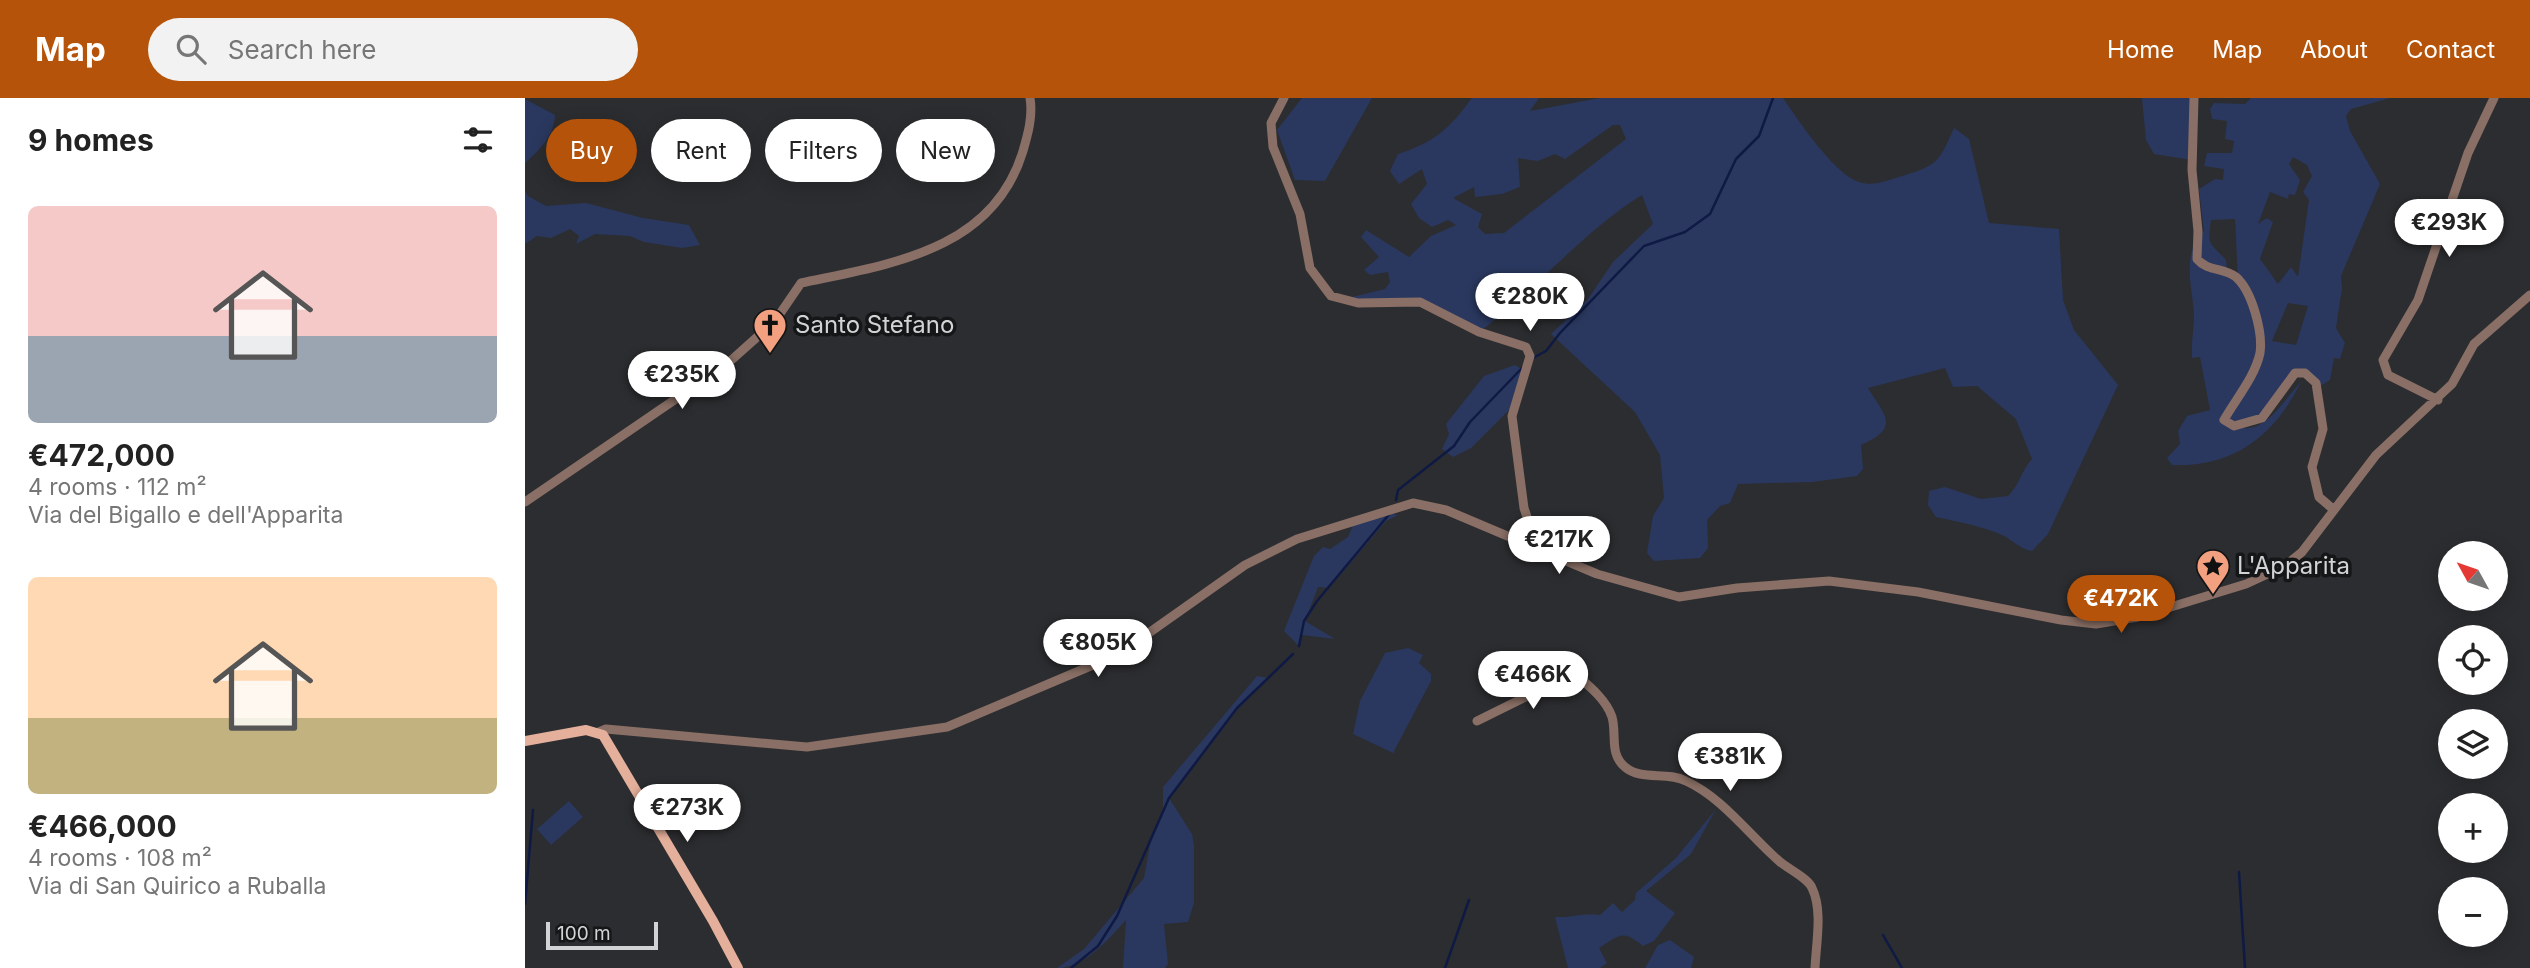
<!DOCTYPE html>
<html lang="en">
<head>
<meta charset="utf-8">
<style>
  :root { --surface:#fff; --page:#f2f2f2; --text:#222; --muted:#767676; --accent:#b45309 }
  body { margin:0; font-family:Inter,sans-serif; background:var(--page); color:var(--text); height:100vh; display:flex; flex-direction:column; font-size:26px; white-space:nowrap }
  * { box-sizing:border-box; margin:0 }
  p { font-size:23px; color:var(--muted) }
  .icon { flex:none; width:38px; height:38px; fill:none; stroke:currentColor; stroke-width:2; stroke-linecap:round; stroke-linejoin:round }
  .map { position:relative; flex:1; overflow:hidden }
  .side { display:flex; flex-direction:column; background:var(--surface); width:525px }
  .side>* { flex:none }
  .banner { position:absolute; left:21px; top:21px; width:665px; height:63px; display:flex; gap:14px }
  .needle { width:46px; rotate:310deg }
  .fabs { position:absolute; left:1913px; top:443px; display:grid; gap:14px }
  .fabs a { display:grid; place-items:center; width:70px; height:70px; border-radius:50%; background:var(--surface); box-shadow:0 4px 18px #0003; font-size:35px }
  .scale { position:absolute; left:21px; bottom:18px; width:112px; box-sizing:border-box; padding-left:7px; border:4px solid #d2d3d5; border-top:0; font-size:19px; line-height:24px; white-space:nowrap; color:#d2d3d5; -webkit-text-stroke:5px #151617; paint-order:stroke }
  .price { position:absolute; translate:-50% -60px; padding:0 16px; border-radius:24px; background:#fff; color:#222; font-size:23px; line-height:46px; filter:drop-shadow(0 2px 4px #0008) }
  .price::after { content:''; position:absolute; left:50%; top:42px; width:21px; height:16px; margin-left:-10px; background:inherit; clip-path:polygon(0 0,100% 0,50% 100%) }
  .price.on { background:var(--accent); color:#fff }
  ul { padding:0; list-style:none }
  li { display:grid; align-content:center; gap:14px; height:371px; padding:0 28px }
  li span { display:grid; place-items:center; height:217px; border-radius:10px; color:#555 }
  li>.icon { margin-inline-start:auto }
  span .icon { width:126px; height:126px; fill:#fffc; stroke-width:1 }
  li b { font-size:30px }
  h2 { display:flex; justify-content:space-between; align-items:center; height:84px; padding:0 28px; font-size:30px }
  .chip { padding:0 24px; border-radius:32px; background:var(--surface); box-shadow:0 4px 18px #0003; font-size:24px; line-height:63px }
  .chip.on { background:var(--accent); color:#fff }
  header { display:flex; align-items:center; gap:42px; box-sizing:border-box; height:98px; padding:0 35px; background:var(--accent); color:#fff }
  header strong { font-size:33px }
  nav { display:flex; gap:38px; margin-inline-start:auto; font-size:24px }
  .search { width:490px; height:63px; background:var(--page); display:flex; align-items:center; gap:18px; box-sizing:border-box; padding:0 24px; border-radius:38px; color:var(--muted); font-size:26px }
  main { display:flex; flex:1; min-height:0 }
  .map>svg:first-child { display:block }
</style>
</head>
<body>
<header>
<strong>Map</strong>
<div class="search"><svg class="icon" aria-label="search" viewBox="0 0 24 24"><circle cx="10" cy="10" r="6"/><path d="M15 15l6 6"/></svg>Search here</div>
<nav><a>Home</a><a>Map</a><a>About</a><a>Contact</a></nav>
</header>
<main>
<section class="side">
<h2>9 homes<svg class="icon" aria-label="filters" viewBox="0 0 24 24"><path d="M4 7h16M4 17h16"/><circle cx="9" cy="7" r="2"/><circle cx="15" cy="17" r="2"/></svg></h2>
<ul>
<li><span style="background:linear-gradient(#f6c9c9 60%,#9aa5b1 0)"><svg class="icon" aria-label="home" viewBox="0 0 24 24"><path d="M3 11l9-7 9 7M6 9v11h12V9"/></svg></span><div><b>€472,000</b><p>4 rooms · 112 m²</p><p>Via del Bigallo e dell'Apparita</p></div></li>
<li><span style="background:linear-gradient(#ffd9b3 65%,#c2b280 0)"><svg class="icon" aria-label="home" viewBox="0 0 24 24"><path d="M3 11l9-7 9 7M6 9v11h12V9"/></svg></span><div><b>€466,000</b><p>4 rooms · 108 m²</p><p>Via di San Quirico a Ruballa</p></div></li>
</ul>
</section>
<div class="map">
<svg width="2005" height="870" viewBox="0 0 2005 870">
  <rect width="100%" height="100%" fill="#2c2d30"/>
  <path fill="#2a385f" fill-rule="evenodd" d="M777 0H847L800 83 770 82 752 32Z
    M947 0H1014L1005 13 1075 0H1258C1273 22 1309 76 1334 84 1349 89 1363 82 1377 78 1413 67 1414 64 1429 30L1444 41 1464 125 1534 131 1538 202 1549 232 1593 287 1523 436 1507 453C1496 452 1488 442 1477 437 1456 428 1434 424 1411 419L1403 407 1404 393 1420 389 1456 401 1483 398C1495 386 1496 373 1507 361L1491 321 1452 288 1428 289 1420 270 1343 290C1360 318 1376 329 1336 347L1338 371 1332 378 1287 384 1213 386 1205 405 1195 408 1182 422 1183 450 1175 460 1129 463 1122 455 1128 418 1139 400 1135 357 1110 314 1026 236 1063 201 1088 164 1128 126 1117 97C1057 134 1011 192 954 234L895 204 833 205 827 199 860 191 865 184 863 174 845 177 839 172 854 159 836 139 841 132 884 159 906 138 931 127 923 122 907 129 894 120 886 106 902 86 897 71 874 86 865 73 873 56C910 44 924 31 947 0ZM1088 27H1095L1101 41 979 135 960 136 953 129 957 116 928 100 949 89 950 99 977 96 995 89 993 60 1013 63 1030 56 1040 61Z
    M1617 0H1669L1667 62 1629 56 1621 42Z
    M1726 0H1865L1826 11 1821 18 1825 33 1855 86 1816 178 1817 190 1811 230 1820 245 1815 261 1809 260 1805 282 1792 290 1791 285 1770 275 1737 320 1710 328C1739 340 1759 301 1776 284 1749 338 1709 369 1647 367L1642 360 1655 346 1653 333 1662 318 1685 312 1675 259 1667 260C1666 244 1669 231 1669 216 1667 186 1656 157 1679 133L1674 91 1690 81 1698 82 1699 71 1679 68 1682 55H1707L1709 43 1700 41 1702 23 1687 21 1685 11 1689 5 1720 6ZM1768 59 1782 67 1787 78 1778 94 1784 102 1773 179 1766 169 1753 186 1735 161 1748 124 1742 120 1733 126 1745 94 1763 101 1764 96 1770 97 1775 82 1764 66ZM1710 121 1713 180 1702 173 1701 162C1685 144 1682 149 1686 122ZM1763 205 1783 208 1771 247 1747 243Z
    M0 1 30 17C29 37 15 52 0 65Z
    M0 93 3 98 21 108 61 105 118 120 164 127 175 147 157 150 119 144 105 138 70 136 51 146 54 138 45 131 26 140 12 138 0 146Z
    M990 267 1000 273 989 307 946 350 928 359 917 351 924 336 921 326 959 278Z
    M868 416 873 417 861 423 804 490 793 489 780 523 810 541 777 537 774 548 759 533 789 458 798 449 805 451 823 439 828 427Z
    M883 550 898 557 894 565 906 576V583L868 655 828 636 835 603 860 555Z
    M732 578 744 580 712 610 644 700 667 736 669 748V805L663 824 639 826 643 866 640 870H598L601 822C583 842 559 870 532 870L559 851 619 780 626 741 638 711V689Z
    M44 703 58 719 26 747 12 731Z
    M1191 711 1166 756 1121 793 1150 815 1129 843 1118 848C1097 831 1095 837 1074 850L1082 865 1075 870H1043L1030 819C1048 820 1058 814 1075 817L1088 805 1097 814 1110 802 1111 795 1151 760Z
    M1145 842 1169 859 1166 870H1120L1133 847Z"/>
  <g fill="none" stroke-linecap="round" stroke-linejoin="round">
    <path stroke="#0f1a44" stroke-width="2.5" d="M1008 260 1021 253 1035 235 1119 148 1160 134 1185 116 1211 61 1234 38 1248 0
      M871 402 873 392 929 348 945 324 999 268
      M774 548 779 523 792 503 866 414
      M1714 774 1720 870
      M0 806 8 712
      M1358 837 1377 870
      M546 870 573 848 592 818 644 700 712 610 768 556
      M920 870 944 802"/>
    <path stroke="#896f65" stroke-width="9" d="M759 0 746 25 748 49 775 116 785 170 806 198 833 205 895 204 954 234 1001 249 1005 258 987 318 999 410 1007 434 1022 456
      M1669 0 1667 72 1673 133 1672 161C1683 174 1699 169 1711 179 1727 193 1738 234 1735 255 1730 279 1710 302 1699 322L1709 328 1737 320 1770 275H1780L1791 285 1798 331 1787 369 1794 399 1809 412
      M1913 302 1863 277 1858 262 1893 202 1943 55 1969 0
      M0 404 202 266 250 223 276 185C365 166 468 153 498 53 503 36 508 18 505 0
      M952 623 1049 575C1063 587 1081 601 1087 619 1092 637 1084 656 1100 669 1116 683 1142 673 1161 683 1198 700 1224 737 1254 763 1263 771 1283 780 1287 790 1298 812 1291 846 1290 870
      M74 634 81 631 282 649 422 629 594 556 720 467 772 441 888 405 921 412 1072 476 1154 499 1212 490 1304 483 1393 494 1536 522 1571 526 1613 519 1721 486 1760 468 1777 454 1851 357 1927 286 1949 246 2005 197"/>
    <path stroke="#e5b09b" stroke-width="10" d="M0 643 61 632 78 637 188 823 213 870"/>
  </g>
  <defs>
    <symbol id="church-pin" viewBox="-11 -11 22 30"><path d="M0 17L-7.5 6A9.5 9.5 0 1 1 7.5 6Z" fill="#f2a07f" stroke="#151617"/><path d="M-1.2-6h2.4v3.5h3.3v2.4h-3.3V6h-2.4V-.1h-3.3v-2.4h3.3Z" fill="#111"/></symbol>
    <symbol id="sight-pin" viewBox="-11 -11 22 30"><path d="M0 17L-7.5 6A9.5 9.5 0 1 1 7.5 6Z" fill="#f2a07f" stroke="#151617"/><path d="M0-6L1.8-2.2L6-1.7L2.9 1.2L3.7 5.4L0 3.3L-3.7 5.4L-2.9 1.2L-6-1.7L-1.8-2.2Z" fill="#111"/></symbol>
  </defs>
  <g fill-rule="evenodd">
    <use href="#church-pin" x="226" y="208" width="38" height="52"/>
    <use href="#sight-pin" x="1669" y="449" width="38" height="52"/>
  </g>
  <g text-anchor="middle" stroke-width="7" stroke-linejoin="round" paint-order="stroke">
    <g font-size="24" fill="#d2d3d5" stroke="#151617" text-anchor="start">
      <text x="270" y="235">Santo Stefano</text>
      <text x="1712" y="476">L'Apparita</text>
    </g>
  </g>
</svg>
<div class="fabs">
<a><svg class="needle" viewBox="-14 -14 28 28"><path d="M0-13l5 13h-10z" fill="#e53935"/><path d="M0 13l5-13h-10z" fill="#767676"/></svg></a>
<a><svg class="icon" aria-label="locate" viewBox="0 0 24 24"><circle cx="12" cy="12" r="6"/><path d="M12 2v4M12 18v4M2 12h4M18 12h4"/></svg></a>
<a><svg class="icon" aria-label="layers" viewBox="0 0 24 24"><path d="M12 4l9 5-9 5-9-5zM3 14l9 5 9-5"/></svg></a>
<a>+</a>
<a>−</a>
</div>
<div class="scale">100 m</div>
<b class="price" style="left:1924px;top:161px">€293K</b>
<b class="price" style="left:1005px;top:235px">€280K</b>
<b class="price" style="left:157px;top:313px">€235K</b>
<b class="price" style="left:1034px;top:478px">€217K</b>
<b class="price on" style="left:1596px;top:537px">€472K</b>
<b class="price" style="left:573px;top:581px">€805K</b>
<b class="price" style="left:1008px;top:613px">€466K</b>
<b class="price" style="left:1205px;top:695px">€381K</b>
<b class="price" style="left:162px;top:746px">€273K</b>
<div class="banner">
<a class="chip on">Buy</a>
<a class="chip">Rent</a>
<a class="chip">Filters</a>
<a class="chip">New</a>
</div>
</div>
</main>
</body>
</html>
